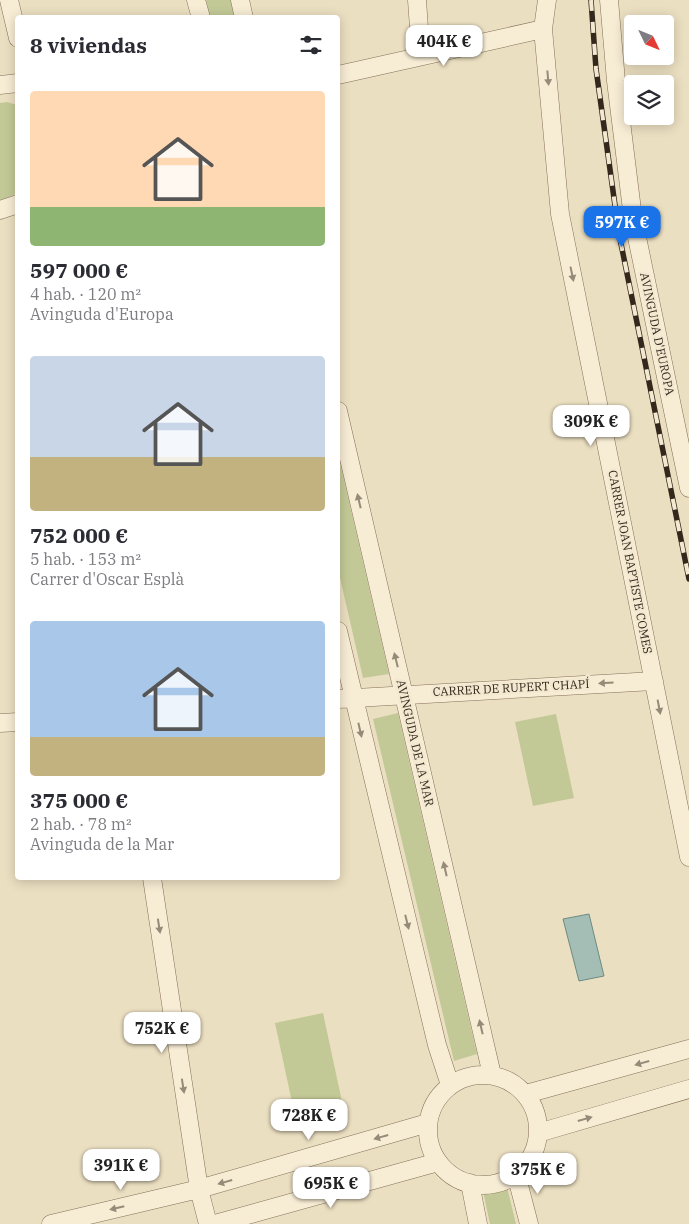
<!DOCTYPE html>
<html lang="es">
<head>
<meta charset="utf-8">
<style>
  :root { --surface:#fff; --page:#f7f7f7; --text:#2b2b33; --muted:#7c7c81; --accent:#1a73e8 }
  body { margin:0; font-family:"IBM Plex Serif",serif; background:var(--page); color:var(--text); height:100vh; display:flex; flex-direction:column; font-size:19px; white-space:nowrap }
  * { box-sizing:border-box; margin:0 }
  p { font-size:16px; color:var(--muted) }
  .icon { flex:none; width:28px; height:28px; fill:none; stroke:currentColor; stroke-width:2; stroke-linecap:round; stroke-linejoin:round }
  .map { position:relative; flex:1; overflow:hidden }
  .side { position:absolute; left:15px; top:15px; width:325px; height:865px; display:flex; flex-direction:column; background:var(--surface); border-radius:5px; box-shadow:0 2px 12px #0003 }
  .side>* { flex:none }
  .needle { width:32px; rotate:133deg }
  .controls { position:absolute; left:624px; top:15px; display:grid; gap:10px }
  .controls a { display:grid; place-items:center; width:50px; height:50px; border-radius:5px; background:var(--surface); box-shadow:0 2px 12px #0003; font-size:25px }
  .price { position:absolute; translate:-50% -42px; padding:0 11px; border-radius:10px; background:#fff; color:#222; font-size:16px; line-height:32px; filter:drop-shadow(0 1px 2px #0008) }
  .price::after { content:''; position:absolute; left:50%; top:30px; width:15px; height:11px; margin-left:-8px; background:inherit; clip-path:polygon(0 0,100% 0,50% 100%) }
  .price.selected { background:var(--accent); color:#fff }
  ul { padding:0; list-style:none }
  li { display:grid; align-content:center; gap:10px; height:265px; padding:0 15px }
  li span { display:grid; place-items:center; height:155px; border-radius:5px; color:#555 }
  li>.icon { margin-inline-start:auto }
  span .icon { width:90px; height:90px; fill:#fffc; stroke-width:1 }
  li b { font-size:21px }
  h2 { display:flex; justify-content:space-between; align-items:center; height:60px; padding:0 15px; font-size:21px }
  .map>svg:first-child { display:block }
</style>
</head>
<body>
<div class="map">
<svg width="689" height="1224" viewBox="0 0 689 1224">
  <rect width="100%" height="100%" fill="#ebdfc1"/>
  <path fill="#c3c996" d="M206 0H233L237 17H210Z
    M7 102 17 105V193L0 202V103Z
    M338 454 389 674 363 678 338 569Z
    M398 713 477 1054 454 1061 373 719Z
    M556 714 574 798 533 806 515 722Z
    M323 1013 344 1111 296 1121 275 1023Z
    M506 1183 516 1224H490L483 1191Z"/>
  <path fill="#a4beb6" stroke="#6b8b83" d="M589 914 604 976 579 981 563 919Z"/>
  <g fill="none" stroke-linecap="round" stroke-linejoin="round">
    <defs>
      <path id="street" d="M9 0 18 38
        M196 0 201 18
        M240 0 244 18
        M417 0 421 56
        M547 0 543 29 560 214 689 857
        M609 0 616 81 633 218 689 488
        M338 75 543 29
        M0 85 18 83
        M0 210 18 204
        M338 411 492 1075
        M338 631 437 1045 450 1085
        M338 699 654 681
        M0 723 18 722
        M152 878 199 1189 208 1224
        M428 1130a55 55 0 1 1 110 0a55 55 0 1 1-110 0Z
        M526 1094 689 1049
        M538 1133 689 1089
        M516 1174 529 1224
        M470 1183 478 1224
        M51 1224 199 1189 428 1123
        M215 1224 438 1162"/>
    </defs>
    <use href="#street" stroke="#84705a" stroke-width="19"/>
    <use href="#street" stroke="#f7ecd4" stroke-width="18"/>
    <defs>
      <path id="rail" d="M591 0 596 69 619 234 689 579"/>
    </defs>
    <use href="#rail" stroke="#34281d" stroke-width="5.5"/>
    <use href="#rail" stroke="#f3e9d0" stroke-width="4" stroke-dasharray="11" stroke-linecap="butt"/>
  </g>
  <defs><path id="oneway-solid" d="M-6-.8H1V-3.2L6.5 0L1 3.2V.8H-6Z" transform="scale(1.25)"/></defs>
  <g fill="#968a78">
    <use href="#oneway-solid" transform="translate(548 78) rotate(85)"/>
    <use href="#oneway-solid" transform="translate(572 274) rotate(78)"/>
    <use href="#oneway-solid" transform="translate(359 501) rotate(-103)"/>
    <use href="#oneway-solid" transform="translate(396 660) rotate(-104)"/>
    <use href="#oneway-solid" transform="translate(606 683) rotate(177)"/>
    <use href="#oneway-solid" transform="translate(659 707) rotate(79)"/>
    <use href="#oneway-solid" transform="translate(360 730) rotate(77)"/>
    <use href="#oneway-solid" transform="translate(445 869) rotate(-103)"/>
    <use href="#oneway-solid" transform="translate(407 922) rotate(76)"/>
    <use href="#oneway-solid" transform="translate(159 926) rotate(81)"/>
    <use href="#oneway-solid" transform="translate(481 1027) rotate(-103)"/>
    <use href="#oneway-solid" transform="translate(642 1063) rotate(164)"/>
    <use href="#oneway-solid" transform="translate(183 1086) rotate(81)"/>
    <use href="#oneway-solid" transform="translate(585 1119) rotate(-16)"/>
    <use href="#oneway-solid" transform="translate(381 1137) rotate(164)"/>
    <use href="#oneway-solid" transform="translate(225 1182) rotate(164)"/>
    <use href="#oneway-solid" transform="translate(117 1208) rotate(167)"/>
  </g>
  <g text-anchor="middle" stroke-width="4.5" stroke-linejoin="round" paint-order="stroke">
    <g font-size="12" fill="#34281d" stroke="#f3e9d0">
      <text transform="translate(657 334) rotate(78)" y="4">AVINGUDA D'EUROPA</text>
      <text transform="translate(630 562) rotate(79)" y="4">CARRER JOAN BAPTISTE COMES</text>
      <text transform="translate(511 688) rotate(-3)" y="4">CARRER DE RUPERT CHAPÍ</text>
      <text transform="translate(415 743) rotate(77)" y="4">AVINGUDA DE LA MAR</text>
    </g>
  </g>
</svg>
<div class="controls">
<a><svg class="needle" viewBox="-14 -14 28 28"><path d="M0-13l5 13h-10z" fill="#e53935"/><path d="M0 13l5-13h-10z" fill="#7c7c81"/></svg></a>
<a><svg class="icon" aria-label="layers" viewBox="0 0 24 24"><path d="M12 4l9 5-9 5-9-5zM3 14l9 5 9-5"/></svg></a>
</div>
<b class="price" style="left:444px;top:67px">404K €</b>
<b class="price selected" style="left:622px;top:248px">597K €</b>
<b class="price" style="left:591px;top:447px">309K €</b>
<b class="price" style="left:162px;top:1054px">752K €</b>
<b class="price" style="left:309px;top:1141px">728K €</b>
<b class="price" style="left:121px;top:1191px">391K €</b>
<b class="price" style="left:538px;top:1195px">375K €</b>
<b class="price" style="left:331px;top:1209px">695K €</b>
<section class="side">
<h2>8 viviendas<svg class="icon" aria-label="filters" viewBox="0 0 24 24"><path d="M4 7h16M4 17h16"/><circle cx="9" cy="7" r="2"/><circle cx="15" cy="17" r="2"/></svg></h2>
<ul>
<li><span style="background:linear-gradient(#ffd9b3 75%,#8fb573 0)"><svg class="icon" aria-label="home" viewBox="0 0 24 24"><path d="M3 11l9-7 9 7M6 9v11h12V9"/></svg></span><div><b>597 000 €</b><p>4 hab. · 120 m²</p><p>Avinguda d'Europa</p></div></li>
<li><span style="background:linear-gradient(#c9d6e8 65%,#c2b280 0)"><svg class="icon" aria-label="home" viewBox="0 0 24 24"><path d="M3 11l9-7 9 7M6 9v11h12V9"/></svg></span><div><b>752 000 €</b><p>5 hab. · 153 m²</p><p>Carrer d'Oscar Esplà</p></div></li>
<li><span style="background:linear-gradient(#a9c7e8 75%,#c2b280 0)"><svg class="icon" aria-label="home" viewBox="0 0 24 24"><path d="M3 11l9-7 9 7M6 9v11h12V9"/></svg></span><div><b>375 000 €</b><p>2 hab. · 78 m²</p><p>Avinguda de la Mar</p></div></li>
</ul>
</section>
</div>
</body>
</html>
